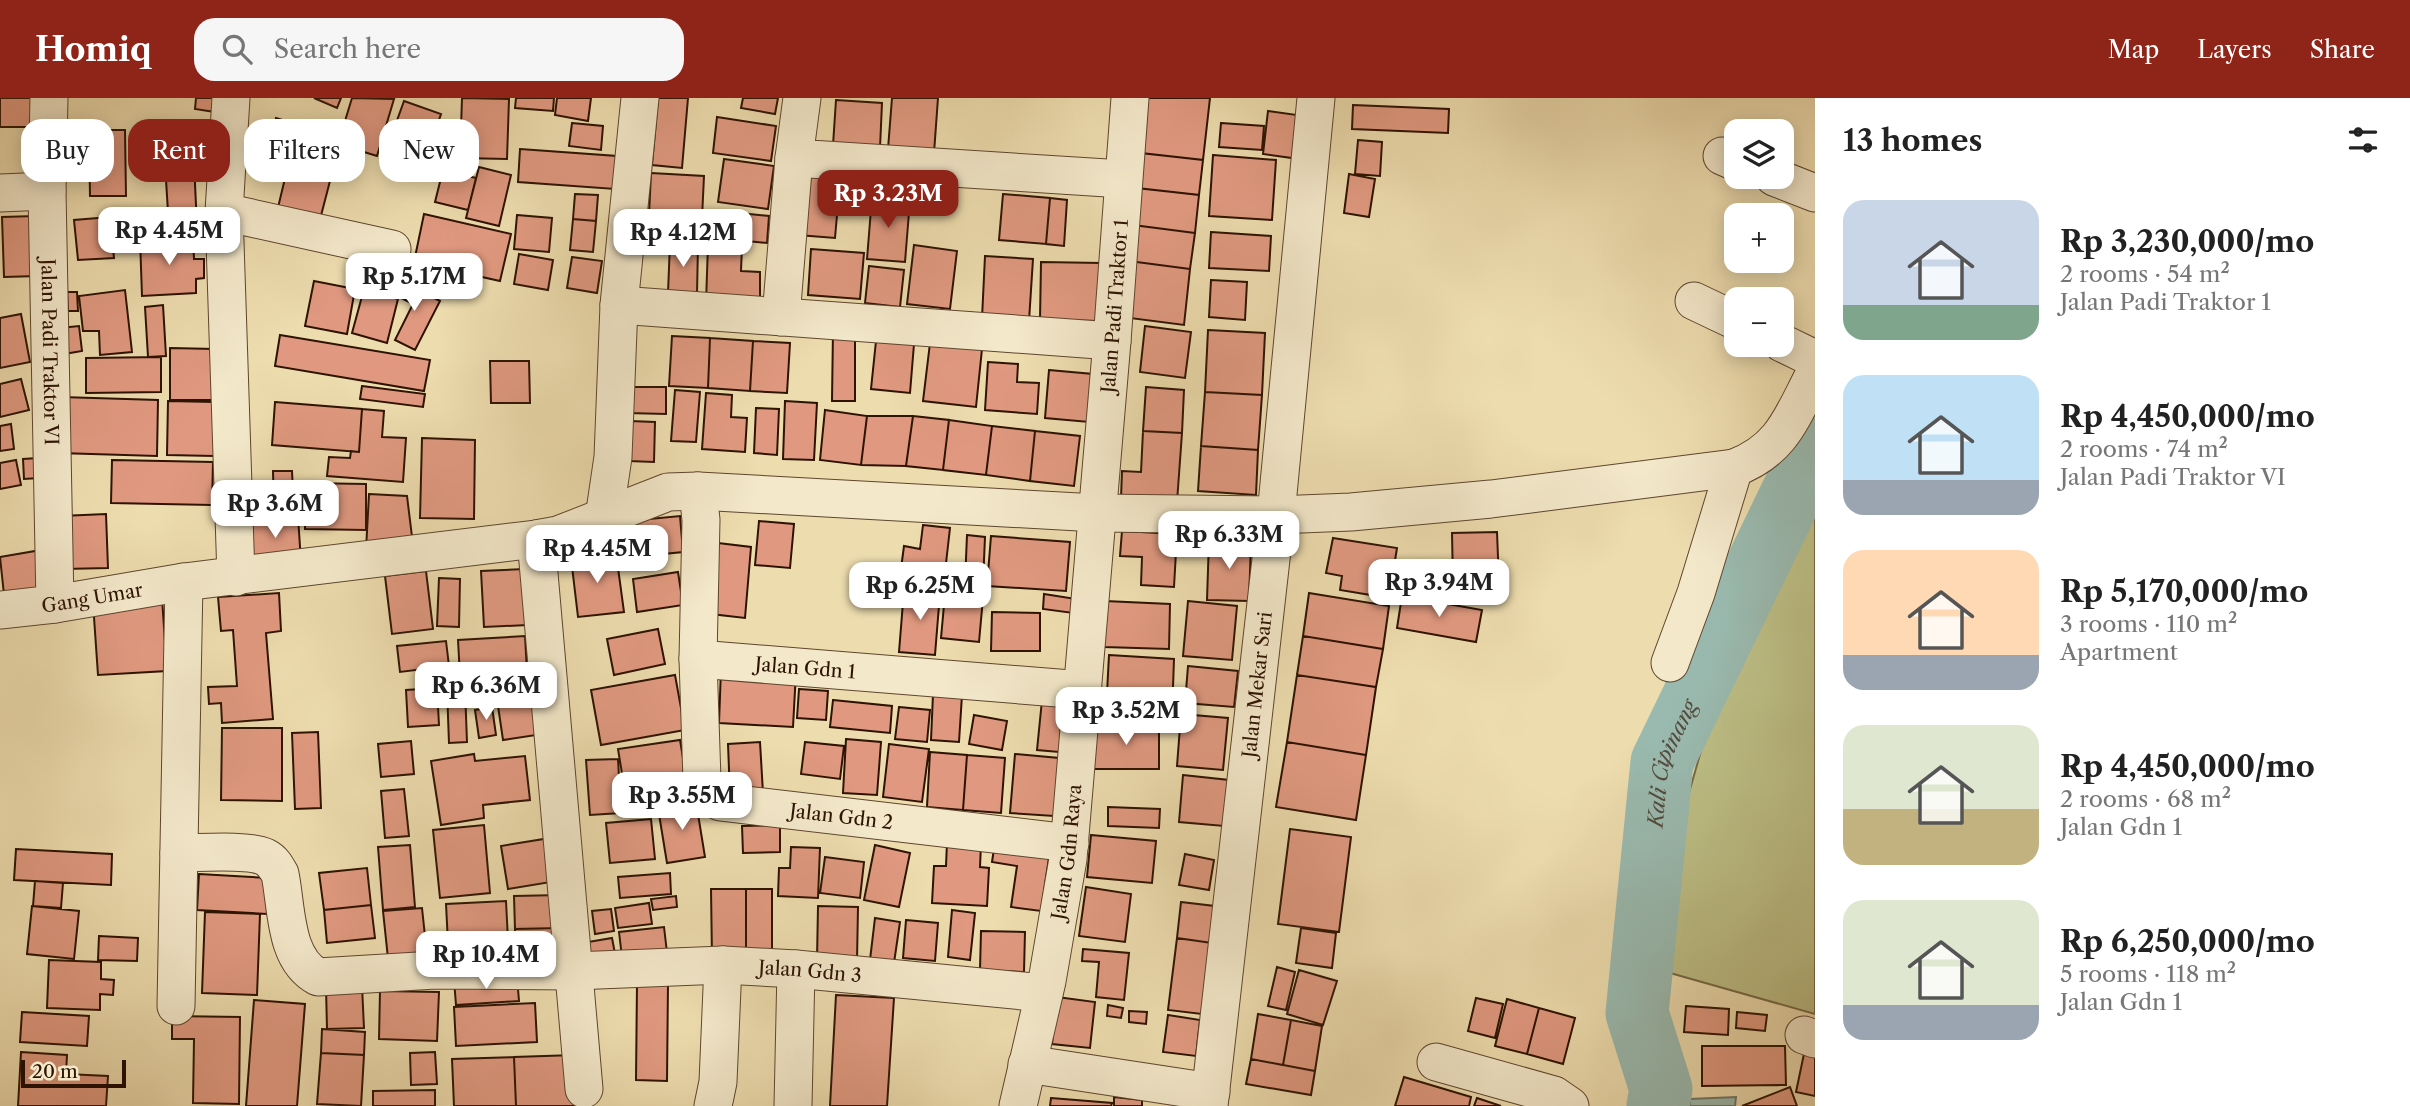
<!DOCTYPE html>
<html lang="en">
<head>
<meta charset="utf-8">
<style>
  :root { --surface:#fff; --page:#f6f6f6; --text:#222; --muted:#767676; --accent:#8f2418 }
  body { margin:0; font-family:"Libre Caslon Text",serif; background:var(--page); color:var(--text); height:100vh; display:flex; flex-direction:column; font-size:26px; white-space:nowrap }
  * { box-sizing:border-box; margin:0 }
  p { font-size:23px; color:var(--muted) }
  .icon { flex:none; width:38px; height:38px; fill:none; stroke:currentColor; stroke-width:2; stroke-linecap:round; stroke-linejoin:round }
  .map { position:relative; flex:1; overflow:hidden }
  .details { display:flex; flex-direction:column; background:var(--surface); width:595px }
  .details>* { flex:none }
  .banner { position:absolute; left:21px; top:21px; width:665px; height:63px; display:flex; gap:14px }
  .controls { position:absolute; left:1724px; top:21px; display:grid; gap:14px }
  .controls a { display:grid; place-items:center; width:70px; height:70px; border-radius:14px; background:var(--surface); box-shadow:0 4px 18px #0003; font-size:35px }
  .scale { position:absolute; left:21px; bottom:18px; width:105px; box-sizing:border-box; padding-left:7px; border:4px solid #2e1303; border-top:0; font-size:19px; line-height:24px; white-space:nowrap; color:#2e1303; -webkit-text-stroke:5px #f3e8ca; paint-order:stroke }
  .price { position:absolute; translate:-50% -60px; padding:0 16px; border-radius:14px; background:#fff; color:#222; font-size:23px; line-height:46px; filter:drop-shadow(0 2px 4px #0008) }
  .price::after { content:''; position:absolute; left:50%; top:42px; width:21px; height:16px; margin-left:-10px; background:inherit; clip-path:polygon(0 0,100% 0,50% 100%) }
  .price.current { background:var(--accent); color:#fff }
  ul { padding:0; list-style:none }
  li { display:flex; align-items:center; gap:21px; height:175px; padding:0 28px }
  li span { display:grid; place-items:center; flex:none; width:196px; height:140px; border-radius:21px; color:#555 }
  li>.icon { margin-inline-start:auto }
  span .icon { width:84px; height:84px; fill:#fffc; stroke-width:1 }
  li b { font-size:30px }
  h2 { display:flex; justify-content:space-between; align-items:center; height:84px; padding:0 28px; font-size:30px }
  .tag { padding:0 24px; border-radius:21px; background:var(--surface); box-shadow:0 4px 18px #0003; font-size:24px; line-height:63px }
  .tag.current { background:var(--accent); color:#fff }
  header { display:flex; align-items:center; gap:42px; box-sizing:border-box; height:98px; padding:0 35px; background:var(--accent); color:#fff }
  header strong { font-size:33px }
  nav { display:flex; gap:38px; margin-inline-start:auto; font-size:24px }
  .search { width:490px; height:63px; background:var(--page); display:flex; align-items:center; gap:18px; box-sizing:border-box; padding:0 24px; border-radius:21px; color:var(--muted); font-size:26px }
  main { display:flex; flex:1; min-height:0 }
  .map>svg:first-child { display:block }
</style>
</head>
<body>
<header>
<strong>Homiq</strong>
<div class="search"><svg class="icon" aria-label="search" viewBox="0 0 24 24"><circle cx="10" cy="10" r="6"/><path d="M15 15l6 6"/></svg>Search here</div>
<nav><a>Map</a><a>Layers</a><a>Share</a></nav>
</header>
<main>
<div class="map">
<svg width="1815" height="1008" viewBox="0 0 1815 1008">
  <rect width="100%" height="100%" fill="#eddcae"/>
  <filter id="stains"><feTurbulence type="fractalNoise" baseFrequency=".00286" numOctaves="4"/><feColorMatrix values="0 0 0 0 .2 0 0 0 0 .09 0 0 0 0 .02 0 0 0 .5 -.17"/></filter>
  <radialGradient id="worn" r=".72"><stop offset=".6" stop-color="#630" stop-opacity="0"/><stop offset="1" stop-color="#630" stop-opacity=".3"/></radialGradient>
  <path fill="#bdbf86" stroke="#766944" stroke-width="2" d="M1815 411V916L1663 873 1681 723 1714 607Z"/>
  <path fill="#9abaaf" stroke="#6f776a" stroke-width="2" d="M1736 999 1735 1008H1690V1001Z"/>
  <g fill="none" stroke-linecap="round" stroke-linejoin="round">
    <path stroke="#9abaaf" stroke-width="63" id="s1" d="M1658 1008 1661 991 1637 915 1662 664 1815 348"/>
  </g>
  <path fill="#e09980" stroke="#2e1303" stroke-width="2" d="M0 0H32V29H0Z
    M196 0H217L215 14 195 11Z
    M314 0H341L337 10Z
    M352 0 394 1 377 58 338 46Z
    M462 0 509 1 507 61 460 60Z
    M516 0H554L553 13 515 10Z
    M557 0H591L588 23 555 17Z
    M658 0H688L682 70 652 67Z
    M743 0H778L775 16 741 10Z
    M892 0H938L934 55 888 51Z
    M1148 0H1210L1203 62 1141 55Z
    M836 2 882 5 880 50 833 47Z
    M404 3 441 16 423 69 385 56Z
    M1353 7 1449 11 1448 35 1352 31Z
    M1268 13 1297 17 1292 60 1263 56Z
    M717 19 776 28 771 63 713 55Z
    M276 20 317 33 308 64 260 49 264 33 272 35Z
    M149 24 204 29 202 58 146 53Z
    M572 25 603 28 601 52 569 48Z
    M1221 25 1264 28 1262 52 1219 49Z
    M89 32H125L126 98H90Z
    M1358 42 1382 44 1380 78 1355 76Z
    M520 51 617 58 615 91 518 84Z
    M1141 55 1203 62 1199 97 1137 90Z
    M1213 57 1276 62 1272 122 1209 118Z
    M724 61 774 68 768 111 718 104Z
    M194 64 197 129 169 130 165 66Z
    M479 69 511 77 499 128 466 120Z
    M804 69 841 72 835 140 798 137Z
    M287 72 330 83 317 133 275 122Z
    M443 72 476 80 468 112 435 104Z
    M651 75 704 78 702 120 649 117Z
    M846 75 869 79 863 111 840 107Z
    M1349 76 1375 81 1369 119 1344 115Z
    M1137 90 1199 97 1195 135 1133 127Z
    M575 96 598 97 596 123 573 121Z
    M1003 96 1050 100 1046 146 999 142Z
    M872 99 910 102 905 164 867 161Z
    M1050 100 1067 102 1064 148 1046 146Z
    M719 113 769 118 767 145 717 140Z
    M424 116 511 136 500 183 414 164Z
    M517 117 552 120 549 154 514 151Z
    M36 118 38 178 4 179 2 119Z
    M110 119 114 160 78 162 74 122Z
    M573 121 596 123 593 154 570 152Z
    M1133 127 1195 135 1190 171 1129 163Z
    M1211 134 1271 138 1269 173 1209 170Z
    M193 139 194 161H204V180L196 181V195L142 198 140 141Z
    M670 145 698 146 697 196 668 195Z
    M708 147 742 148 741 173 760 174V206L706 204Z
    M914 147 957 153 950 211 907 206Z
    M811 151 864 155 860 201 808 197Z
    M519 156 553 162 548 192 514 186Z
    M985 158 1033 161 1029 223 982 220Z
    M572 159 602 163 597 195 567 190Z
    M1129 163 1190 171 1184 227 1122 219Z
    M1041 164 1101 165 1100 223 1040 222Z
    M869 168 904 172 900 209 865 205Z
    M397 180 440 203 415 252 395 242 413 206 390 194Z
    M1211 182 1247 184 1245 222 1209 219Z
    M314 183 355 191 347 236 305 228Z
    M364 191 398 201 387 245 352 235Z
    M125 192 132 254 100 257 99 233H83L79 198Z
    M67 194H77L78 213H68Z
    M163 207 166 258 148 259 145 209Z
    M21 216 30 264 0 270V220Z
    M79 228 82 253 64 256 60 230Z
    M1145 228 1191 234 1185 280 1140 274Z
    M833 231H855V303H832Z
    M1208 232 1265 235 1262 297 1205 294Z
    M280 237 430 262 424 293 275 268Z
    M672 238 710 240 708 290 669 288Z
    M710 240 753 243 750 293 708 290Z
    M753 243 790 245 787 295 750 293Z
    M876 243 914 246 910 295 871 291Z
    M930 245 982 251 976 309 923 303Z
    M170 250 215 251V302H170Z
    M161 259V294L86 295V260Z
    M490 263H529L530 305H491Z
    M988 264 1018 266 1017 284 1039 285 1037 316 985 312Z
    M1049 272 1093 276 1089 324 1045 320Z
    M21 281 29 312 0 319V286Z
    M362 288 425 296 423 309 360 301Z
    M627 289H666V316L627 315Z
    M1146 289 1184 292 1182 335 1143 333Z
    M675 292 700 294 696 344 671 343Z
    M1205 294 1262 297 1258 352 1201 348Z
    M706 295 732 297 731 319 747 320 745 354 702 351Z
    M61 299 158 302 157 358 59 355Z
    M168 303 215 304 214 358 167 357Z
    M785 303 817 305 814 362 783 361Z
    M275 304 362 311 359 354 272 347Z
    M756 310 779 311 777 357 754 355Z
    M362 311 384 313 382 339 406 340 403 384 327 378 329 359 350 360 351 353 359 354Z
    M825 312 867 318 861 367 820 362Z
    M867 318H913L906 368 861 367Z
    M913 318 949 322 943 372 906 368Z
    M949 322 992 328 986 377 943 372Z
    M630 323 655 324 654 364 629 363Z
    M11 326 14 351 0 353V328Z
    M992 328 1035 333 1030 383 986 377Z
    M1035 333 1080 338 1074 388 1030 383Z
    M1143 333 1182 335 1177 404 1121 400 1122 373 1141 374Z
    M422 340 475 342 474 421 420 420Z
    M1201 348 1258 352 1256 397 1198 393Z
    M38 360 39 380 24 381 23 361Z
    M16 362 21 387 0 391V365Z
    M112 362 213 364 212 407 111 405Z
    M273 373H292L294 415 274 416Z
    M305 385 366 386V432L305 431Z
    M369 396 407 398 414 455 366 452Z
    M106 416 108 470 64 471 61 418Z
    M298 418 301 464 252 467 248 421Z
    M680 418 683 454 633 459 629 423Z
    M759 423 794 426 790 470 755 467Z
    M923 427 950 430 944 483 900 478 904 448 920 451Z
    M1122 433 1177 436 1174 489 1141 487 1142 459 1120 458Z
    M1497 434 1499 485H1453L1452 435Z
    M967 437 985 439 983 485 965 484Z
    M991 438 1070 444 1066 493 987 488Z
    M1333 440 1397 450 1389 500 1340 492 1342 478 1326 475Z
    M1209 442 1251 444 1249 503 1207 502Z
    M718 445 751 449 745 520 711 516Z
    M41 452 48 499 5 506 0 459Z
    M616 455 624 514 578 519 571 460Z
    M524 471 527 527 484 529 481 473Z
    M426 473 433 531 392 536 385 478Z
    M678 474 683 507 637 514 633 481Z
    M439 480 460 481 459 529 437 528Z
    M904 492 940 495 935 557 899 554Z
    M279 495 281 533 266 535 273 621 222 625 221 605 209 606 208 589 237 588 233 532 221 533 218 499Z
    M1309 495 1389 508 1383 551 1303 538Z
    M945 496 983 500 979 544 941 540Z
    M1044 496 1076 501 1073 515 1043 511Z
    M1402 498 1482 512 1476 544 1397 530Z
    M162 500 167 573 98 577 93 505Z
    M1105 503 1170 506 1169 551 1104 549Z
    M1188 503 1237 508 1232 562 1183 558Z
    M992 514 1040 515V553H991Z
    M658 531 665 566 614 577 607 541Z
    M525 538 527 574 460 578 458 542Z
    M1303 538 1383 551 1376 589 1297 577Z
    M446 543 449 568 400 574 397 548Z
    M1109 557 1174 561 1172 618 1106 614Z
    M1188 568 1238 573 1234 609 1185 605Z
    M721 571 796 574 793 629 719 625Z
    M675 577 685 632 601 647 591 592Z
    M1297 577 1376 589 1366 657 1287 644Z
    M437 590 439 627 408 629 406 592Z
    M447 591H465L467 644 449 645Z
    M799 591 828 593 826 622 797 620Z
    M516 596 517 605 537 602 543 636 503 642 498 608H502L500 598Z
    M933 596 962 597 959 644 931 642Z
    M833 602 892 608 890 635 830 629Z
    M1042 602 1064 604 1059 654 1037 652Z
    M492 609 496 637 479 640 475 612Z
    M899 609 930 612 927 644 895 641Z
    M1181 616 1228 620 1223 672 1177 668Z
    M974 617 1007 623 1002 652 969 646Z
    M1093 627H1159V671H1093Z
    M222 630H282V703L221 702Z
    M318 634 321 710 295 711 292 635Z
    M846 641 881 644 877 697 843 695Z
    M680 642 686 678 624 688 618 651Z
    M411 643 414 676 381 679 378 646Z
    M760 644 763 695 730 697 728 646Z
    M805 644 844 648 840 681 801 676Z
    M1287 644 1366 657 1356 722 1276 709Z
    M889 646 929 651 922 704 883 699Z
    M930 654 967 657 963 712 927 709Z
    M474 656 475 663 525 658 530 702 483 707 484 720 441 727 431 663Z
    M1015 656 1059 660 1054 718 1010 715Z
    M967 657 1005 660 1001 715 963 712Z
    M618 661 621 715 590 717 586 662Z
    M1183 677 1229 682 1224 728 1179 724Z
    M404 691 409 738 385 740 381 693Z
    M696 704 705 759 667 765 658 710Z
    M1108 709 1160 711 1159 730 1108 728Z
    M651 721 655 761 610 765 606 725Z
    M484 727 490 795 440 800 433 732Z
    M780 727V754L743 755 742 728Z
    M1290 731 1351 739 1339 834 1278 826Z
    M1091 737 1156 743 1152 785 1087 779Z
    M544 741 551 784 508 791 501 748Z
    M947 744 981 746 980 769 989 770 987 808 932 805 934 768H946Z
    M995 744 1050 753 1041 813 1011 809 1017 768 992 764Z
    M410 747 415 809 383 812 378 749Z
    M875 747 910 755 899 809 864 802Z
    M791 749 820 750 818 800 778 798 779 770H790Z
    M16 751 112 756 111 787 14 782Z
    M1185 756 1214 762 1209 792 1179 787Z
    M825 759 864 764 860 800 820 795Z
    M367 770 371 807 324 812 319 775Z
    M670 775 671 796 620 800 618 779Z
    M199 776 268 780 267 816 197 812Z
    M35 783 63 785 61 810 33 808Z
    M1086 789 1131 796 1125 844 1079 838Z
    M711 791H746V860H712Z
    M746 791H772V860H746Z
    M561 797V830L515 831 514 798Z
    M676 798 677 809 653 812 651 801Z
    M506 803 509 862 449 865 446 806Z
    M1181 804 1223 809 1219 846 1177 840Z
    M649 805 652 826 618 830 615 810Z
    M371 807 375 840 327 845 324 812Z
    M32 808 79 813 74 861 27 856Z
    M818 808 858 809 857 863 817 862Z
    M422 810 428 866 389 870 383 813Z
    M611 811 614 833 595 836 592 813Z
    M952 812 975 815 970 862 948 859Z
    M205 814 260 816 257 897 202 895Z
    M875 820 900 824 894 865 870 862Z
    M906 822 938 825 935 863 903 860Z
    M664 829 668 863 623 868 619 834Z
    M561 830V861L515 862V831Z
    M1301 830 1336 835 1332 870 1296 865Z
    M981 833 1025 834 1024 874 980 872Z
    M99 838 138 840 137 863 98 862Z
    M612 840 617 866 593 871 588 844Z
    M1177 840 1219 846 1210 917 1168 912Z
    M1083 851 1129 855 1124 902 1096 899 1099 864 1082 863Z
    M49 862 101 864V881L114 882 113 897 100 896V912L47 910Z
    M1277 869 1295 874 1286 912 1268 908Z
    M1299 872 1337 883 1323 927 1287 916Z
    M517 879 519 903 456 907 454 882Z
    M637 885H668L667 983 636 982Z
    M362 888 364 930 327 931 326 890Z
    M380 893 439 894 437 943 379 941Z
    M836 897 894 900 887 1008H830Z
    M1057 899 1095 904 1090 950 1052 946Z
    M1476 900 1503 906 1495 940 1468 933Z
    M1507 901 1539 910 1527 956 1495 948Z
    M254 902 305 906 297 1008H246Z
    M535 905 537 944 456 948 454 909Z
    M1108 907 1123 910 1121 920 1107 918Z
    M1686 908 1729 911 1728 937 1684 934Z
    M1539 910 1575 920 1563 966 1527 956Z
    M1129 913 1147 914 1146 926 1129 924Z
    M22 914 89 918 87 948 20 944Z
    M1737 914 1767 917 1765 933 1736 930Z
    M1258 916 1291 922 1283 967 1251 961Z
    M1168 917 1200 922 1196 958 1163 954Z
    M172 918 240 919 239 1006 193 1005 194 941H172Z
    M1291 922 1322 928 1315 973 1283 967Z
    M322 931 365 934 364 957 321 955Z
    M1702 948H1785L1786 987 1702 988Z
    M1805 951 1815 953V998L1796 994Z
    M21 954 67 957 66 976 108 978 106 1008H18Z
    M435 954 437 986 411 987 410 955Z
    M321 955 364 957 361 1008 317 1006Z
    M575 957 577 1008H516L514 959Z
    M514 959 516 1008H454L452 961Z
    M1251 961 1315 973 1311 997 1246 986Z
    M1404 979 1471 999 1469 1008H1395Z
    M1790 989 1797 1008H1742Z
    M435 992V1008H373V993Z
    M1114 999 1142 1002V1008H1114Z
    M1051 1000 1112 1005 1111 1008H1050Z
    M1477 1000 1501 1008H1474Z"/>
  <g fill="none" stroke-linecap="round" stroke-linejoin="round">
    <defs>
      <g id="minor">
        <path id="s2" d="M49 0 47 93 55 506"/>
        <path d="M231 0 224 114 236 479"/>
        <path d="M802 0 794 60 1123 81"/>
        <path d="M1722 58 1736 64"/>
        <path d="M1774 79 1815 95"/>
        <path d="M0 95 47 93"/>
        <path d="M224 114 392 151"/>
        <path d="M1694 203 1736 223"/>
        <path d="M619 207 1112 243"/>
        <path d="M781 219 794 60"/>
        <path d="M1782 245 1815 261"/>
        <path id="s3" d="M698 393 701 422 698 561 1083 592"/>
        <path d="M604 420 613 359 619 207 640 0"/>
        <path d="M536 441 584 991"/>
        <path id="s4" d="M0 512 55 506 184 484 536 441 558 437 668 394 698 393 1097 415 1276 417 1351 414 1491 401 1734 370C1783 352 1792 318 1815 275"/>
        <path id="s5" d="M698 561 702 682 707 695 720 704 1070 745"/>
        <path d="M1670 565 1696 495 1734 370"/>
        <path id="s6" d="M179 755C200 755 247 751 265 759 273 763 276 769 280 776 287 810 284 861 318 879L435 872 574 873 723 867 796 871 1044 895"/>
        <path d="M176 908 184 484"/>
        <path d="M1804 937 1815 941"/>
        <path d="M1436 964 1554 997 1570 1008"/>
        <path d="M1027 966 1211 994"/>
        <path d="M713 1008 718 984 723 867"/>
        <path d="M793 1008 796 871"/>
        <path id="s7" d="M1018 1008 1047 883 1068 761 1112 243 1130 0"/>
        <path id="s8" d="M1209 1008 1276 417 1316 0"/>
      </g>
    </defs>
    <use href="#minor" stroke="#5e452e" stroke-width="39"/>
    <use href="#minor" stroke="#f3e8ca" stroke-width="37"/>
  </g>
  <g text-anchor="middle" stroke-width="7" stroke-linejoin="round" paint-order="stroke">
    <g font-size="19" fill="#2e1303" stroke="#f3e8ca">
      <text dy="7" stroke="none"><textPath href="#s7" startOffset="807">Jalan Padi Traktor 1</textPath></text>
      <text dy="7" stroke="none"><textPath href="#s2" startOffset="254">Jalan Padi Traktor VI</textPath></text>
      <text dy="7" stroke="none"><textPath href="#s4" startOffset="93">Gang Umar</textPath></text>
      <text dy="7" stroke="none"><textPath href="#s3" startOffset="276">Jalan Gdn 1</textPath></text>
      <text dy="7" stroke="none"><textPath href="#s8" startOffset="424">Jalan Mekar Sari</textPath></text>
      <text dy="7" stroke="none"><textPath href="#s5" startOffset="273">Jalan Gdn 2</textPath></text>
      <text dy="7" stroke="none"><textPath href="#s7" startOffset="259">Jalan Gdn Raya</textPath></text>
      <text dy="7" stroke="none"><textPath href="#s6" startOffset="716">Jalan Gdn 3</textPath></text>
    </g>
    <g font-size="21" font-style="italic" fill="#544d3f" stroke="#f3e8ca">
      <text dy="7" stroke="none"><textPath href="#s1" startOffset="350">Kali Cipinang</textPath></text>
    </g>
  </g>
  <rect width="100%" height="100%" filter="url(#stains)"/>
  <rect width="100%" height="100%" fill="url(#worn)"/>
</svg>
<div class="controls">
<a><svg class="icon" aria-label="layers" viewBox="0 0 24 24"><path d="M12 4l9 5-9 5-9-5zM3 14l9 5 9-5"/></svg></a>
<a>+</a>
<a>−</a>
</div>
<div class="scale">20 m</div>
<b class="price current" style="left:888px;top:132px">Rp 3.23M</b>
<b class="price" style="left:169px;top:169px">Rp 4.45M</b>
<b class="price" style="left:683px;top:171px">Rp 4.12M</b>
<b class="price" style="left:414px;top:215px">Rp 5.17M</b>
<b class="price" style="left:275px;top:442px">Rp 3.6M</b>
<b class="price" style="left:1229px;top:473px">Rp 6.33M</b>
<b class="price" style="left:597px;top:487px">Rp 4.45M</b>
<b class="price" style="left:1439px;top:521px">Rp 3.94M</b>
<b class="price" style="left:920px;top:524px">Rp 6.25M</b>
<b class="price" style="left:486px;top:624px">Rp 6.36M</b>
<b class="price" style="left:1126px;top:649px">Rp 3.52M</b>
<b class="price" style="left:682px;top:734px">Rp 3.55M</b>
<b class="price" style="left:486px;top:893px">Rp 10.4M</b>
<div class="banner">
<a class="tag">Buy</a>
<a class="tag current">Rent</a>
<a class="tag">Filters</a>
<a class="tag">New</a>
</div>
</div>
<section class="details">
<h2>13 homes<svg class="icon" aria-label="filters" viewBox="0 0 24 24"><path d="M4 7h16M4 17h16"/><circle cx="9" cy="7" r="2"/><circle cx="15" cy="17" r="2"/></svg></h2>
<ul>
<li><span style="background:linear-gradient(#c9d6e8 75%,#7fa58c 0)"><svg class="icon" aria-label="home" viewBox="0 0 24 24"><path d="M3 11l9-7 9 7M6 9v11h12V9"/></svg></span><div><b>Rp 3,230,000/mo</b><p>2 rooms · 54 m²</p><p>Jalan Padi Traktor 1</p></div></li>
<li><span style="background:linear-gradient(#bfe0f5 75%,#9aa5b1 0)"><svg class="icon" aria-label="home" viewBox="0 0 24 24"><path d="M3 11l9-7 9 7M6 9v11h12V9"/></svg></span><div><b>Rp 4,450,000/mo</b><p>2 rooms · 74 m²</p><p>Jalan Padi Traktor VI</p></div></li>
<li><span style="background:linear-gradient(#ffd9b3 75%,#9aa5b1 0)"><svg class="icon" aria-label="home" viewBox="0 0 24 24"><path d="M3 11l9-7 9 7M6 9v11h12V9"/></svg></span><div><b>Rp 5,170,000/mo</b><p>3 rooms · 110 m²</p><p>Apartment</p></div></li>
<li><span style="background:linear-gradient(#dfe7d0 60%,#c2b280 0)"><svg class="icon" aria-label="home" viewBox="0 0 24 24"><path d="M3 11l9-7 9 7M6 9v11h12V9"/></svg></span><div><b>Rp 4,450,000/mo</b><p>2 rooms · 68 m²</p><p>Jalan Gdn 1</p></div></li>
<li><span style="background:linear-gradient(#dfe7d0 75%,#9aa5b1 0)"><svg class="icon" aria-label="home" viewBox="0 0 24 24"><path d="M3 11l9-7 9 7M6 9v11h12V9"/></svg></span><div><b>Rp 6,250,000/mo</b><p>5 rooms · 118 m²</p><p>Jalan Gdn 1</p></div></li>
</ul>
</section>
</main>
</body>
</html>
